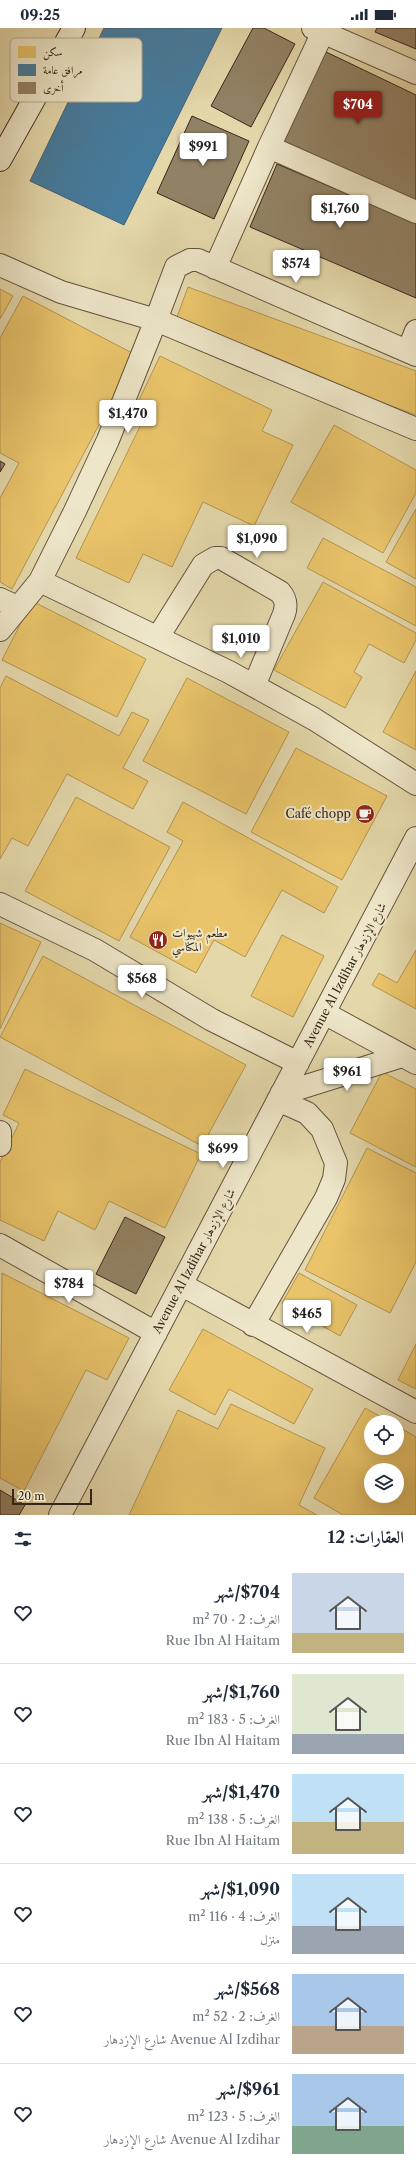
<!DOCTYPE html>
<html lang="ar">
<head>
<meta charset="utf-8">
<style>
  :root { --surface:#fff; --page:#f6f6f7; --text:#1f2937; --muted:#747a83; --line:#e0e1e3; --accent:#8f2418 }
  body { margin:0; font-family:"Libre Caslon Text",Amiri,serif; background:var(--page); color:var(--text); direction:rtl; height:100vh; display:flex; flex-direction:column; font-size:15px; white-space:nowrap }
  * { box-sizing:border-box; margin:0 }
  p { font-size:13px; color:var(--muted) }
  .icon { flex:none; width:22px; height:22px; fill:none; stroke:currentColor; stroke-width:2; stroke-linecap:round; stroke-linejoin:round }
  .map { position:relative; height:1487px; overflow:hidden; direction:ltr }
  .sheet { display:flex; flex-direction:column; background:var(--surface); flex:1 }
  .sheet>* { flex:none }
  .buttons { position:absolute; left:364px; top:1387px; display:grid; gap:8px }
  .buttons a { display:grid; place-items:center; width:40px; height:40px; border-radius:50%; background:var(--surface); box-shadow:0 4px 16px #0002; font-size:20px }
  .scale { position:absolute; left:12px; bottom:10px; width:80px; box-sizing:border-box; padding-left:4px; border:2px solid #3a251a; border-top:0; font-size:11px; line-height:14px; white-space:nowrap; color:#3a251a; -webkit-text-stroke:3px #ede6c8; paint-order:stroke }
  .price { position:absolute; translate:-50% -34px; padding:0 9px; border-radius:4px; background:#fff; color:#222; font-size:13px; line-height:26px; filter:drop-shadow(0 1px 2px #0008) }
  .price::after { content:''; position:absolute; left:50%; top:24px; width:12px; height:9px; margin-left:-6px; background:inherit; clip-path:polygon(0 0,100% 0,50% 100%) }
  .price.current { background:var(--accent); color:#fff }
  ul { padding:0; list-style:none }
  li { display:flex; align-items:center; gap:12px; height:100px; padding:0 12px }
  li+li { border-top:1px solid var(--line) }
  li span { display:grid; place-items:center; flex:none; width:112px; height:80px; border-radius:0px; color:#555 }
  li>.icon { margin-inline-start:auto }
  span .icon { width:48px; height:48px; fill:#fffc; stroke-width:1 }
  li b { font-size:17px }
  h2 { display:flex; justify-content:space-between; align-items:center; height:48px; padding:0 12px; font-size:17px }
  .status { display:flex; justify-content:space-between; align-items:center; height:28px; padding:0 20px; background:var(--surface); direction:ltr }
  .status svg { height:11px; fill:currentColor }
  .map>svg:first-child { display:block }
</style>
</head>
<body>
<div class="status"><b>09:25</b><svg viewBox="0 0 49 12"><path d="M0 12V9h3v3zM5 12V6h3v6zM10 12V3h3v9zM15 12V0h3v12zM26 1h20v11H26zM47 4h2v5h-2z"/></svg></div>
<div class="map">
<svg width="416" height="1487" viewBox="0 0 416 1487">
  <rect width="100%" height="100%" fill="#e4d8ab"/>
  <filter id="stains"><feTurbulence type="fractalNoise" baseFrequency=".005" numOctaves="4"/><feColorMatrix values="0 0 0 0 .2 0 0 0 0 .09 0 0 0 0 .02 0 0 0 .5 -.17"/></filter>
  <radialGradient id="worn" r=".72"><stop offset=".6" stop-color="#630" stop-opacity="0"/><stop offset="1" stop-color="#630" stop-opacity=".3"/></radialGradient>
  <path fill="#e9c46a" stroke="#b49452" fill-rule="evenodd" d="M188 259 416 343V387L174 297Z
    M0 261 13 268 0 291Z
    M23 268 136 327 12 561 0 554V470L19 435 0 425V310Z
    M160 328 272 382 262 403 293 417 254 498 203 474 172 539 143 526 129 555 76 530 148 382 139 372Z
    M334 397 416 442V465L383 525 291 474Z
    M416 481V551L386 534Z
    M323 510 416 559V598L307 540Z
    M323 554 416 605V612L404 635 369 616 354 644 362 649 345 680 274 642Z
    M32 573 146 631 117 689 2 632Z
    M416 643V722L383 704Z
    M6 648 119 708 132 684 149 692 123 740 148 753 133 781 67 746 28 818 12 810 0 831V660Z
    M187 650 289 704 246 786 143 733Z
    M296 720 387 768 342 852 251 804Z
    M76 769 170 819 119 913 25 863Z
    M183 774 338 859 324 885 282 862 245 929 214 912 196 945 130 909 183 813 167 804Z
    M0 895 41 914 0 1001Z
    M282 907 324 928 293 989 251 968Z
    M416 922V981L372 957 379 945 397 955Z
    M43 928 246 1037 202 1118 0 1009Z
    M25 1041 201 1126 165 1200 109 1173 95 1202 58 1183 44 1213 0 1192V1134L19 1095 3 1087Z
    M382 1044 416 1061V1139L350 1105Z
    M367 1120 416 1145V1234L390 1285 305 1242Z
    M2 1245 129 1310 107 1352 86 1342 24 1463 0 1450Z
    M299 1245 357 1277 340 1308 282 1275Z
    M203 1301 313 1361 294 1396 229 1361 215 1387 169 1362Z
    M416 1316V1361L398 1352Z
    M231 1376 325 1420 299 1477 317 1487H129L178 1382 218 1401Z
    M365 1380 390 1394H371V1420H397V1398L416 1409V1487H343L314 1470ZM371 1442H397V1468H371Z"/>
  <path fill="#457b9d" stroke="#426176" d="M104 0H222L124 197 30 153Z"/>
  <path fill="#928265" stroke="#3a251a" d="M253 0H264L295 16 251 99 211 78Z
    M377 0H416V21L375 4Z
    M322 22 416 67V176L279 111Z
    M192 88 249 113 214 191 157 165Z
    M277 136 416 195V270L250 199Z
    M0 433 5 436 0 444Z
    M125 1189 165 1209 136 1266 96 1246Z
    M0 1462 25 1477 19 1487H0Z"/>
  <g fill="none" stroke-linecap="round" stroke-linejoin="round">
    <defs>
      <path id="street" d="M313 0 416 45
        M269 119 323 4
        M0 237 61 264 156 292 416 401
        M215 240 269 119 416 184
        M408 323 416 303
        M40 553 229 644 314 691 416 756
        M0 571 17 579
        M0 602 40 553 75 483 108 412 156 292 176 239 190 232H198L416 327
        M158 609 203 537 215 530H221L280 564C286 571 287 577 284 586L254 658
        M0 876 95 922 212 992 298 1035
        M326 986 416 1035
        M281 1066 402 1028
        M0 1104V1117
        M0 1217 156 1305
        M182 1257 416 1384
        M253 1297 326 1170 334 1151 336 1135 322 1101 307 1085 278 1072
        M60 1487C179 1261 299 1036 416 810"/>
      <path id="secondary" d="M0 132 74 0"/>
    </defs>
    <use href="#street" stroke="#64523e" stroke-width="24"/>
    <use href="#secondary" stroke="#3a251a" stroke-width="24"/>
    <use href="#street" stroke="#ede6c8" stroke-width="22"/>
    <use href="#secondary" stroke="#ede6c8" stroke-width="22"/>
  </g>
  <defs>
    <symbol id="cafe-disc" viewBox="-11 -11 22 22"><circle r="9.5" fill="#8f2418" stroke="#ede6c8"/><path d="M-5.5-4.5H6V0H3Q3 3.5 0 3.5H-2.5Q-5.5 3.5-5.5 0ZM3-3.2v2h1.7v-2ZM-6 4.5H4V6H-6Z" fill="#fff"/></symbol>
    <symbol id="restaurant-disc" viewBox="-11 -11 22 22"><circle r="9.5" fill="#8f2418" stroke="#ede6c8"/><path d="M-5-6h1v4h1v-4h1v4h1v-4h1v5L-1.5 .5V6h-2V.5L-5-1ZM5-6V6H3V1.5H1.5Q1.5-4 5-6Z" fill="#fff"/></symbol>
  </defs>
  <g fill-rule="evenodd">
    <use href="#cafe-disc" x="354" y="775" width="22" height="22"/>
    <use href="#restaurant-disc" x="147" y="901" width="22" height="22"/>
  </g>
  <g text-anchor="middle" stroke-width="4" stroke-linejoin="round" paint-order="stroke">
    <g font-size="12" fill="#3a251a" stroke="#ede6c8" text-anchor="end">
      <text x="351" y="790">Café chopp</text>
      <text x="172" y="909" text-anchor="start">مطعم شهيوات<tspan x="172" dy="14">المكناسي</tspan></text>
    </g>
    <g font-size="12" fill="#3a251a" stroke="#ede6c8">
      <text transform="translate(345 947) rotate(-62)" y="4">Avenue Al Izdihar شارع الإزدهار</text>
      <text transform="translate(194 1233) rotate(-62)" y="4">Avenue Al Izdihar شارع الإزدهار</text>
    </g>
  </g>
  <rect x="10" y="10" width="132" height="64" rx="6" fill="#ede6c8" stroke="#b7ac94" stroke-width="1"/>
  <rect x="18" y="18" width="18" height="12" fill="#e9c46a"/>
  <rect x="18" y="36" width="18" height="12" fill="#457b9d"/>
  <rect x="18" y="54" width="18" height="12" fill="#928265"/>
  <g font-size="11" fill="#3a251a">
    <text x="43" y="28">سكن</text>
    <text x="43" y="46">مرافق عامة</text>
    <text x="43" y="64">أخرى</text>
  </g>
  <rect width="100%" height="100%" filter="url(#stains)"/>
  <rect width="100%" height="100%" fill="url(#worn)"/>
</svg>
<div class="buttons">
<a><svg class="icon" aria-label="locate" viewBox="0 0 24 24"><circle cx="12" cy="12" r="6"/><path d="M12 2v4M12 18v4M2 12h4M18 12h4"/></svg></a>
<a><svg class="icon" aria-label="layers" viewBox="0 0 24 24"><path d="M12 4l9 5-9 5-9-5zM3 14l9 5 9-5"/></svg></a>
</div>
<div class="scale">20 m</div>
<b class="price current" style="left:358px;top:97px">$704</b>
<b class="price" style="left:203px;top:139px">$991</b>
<b class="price" style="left:340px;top:201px">$1,760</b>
<b class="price" style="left:296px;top:256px">$574</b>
<b class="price" style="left:128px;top:406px">$1,470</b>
<b class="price" style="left:257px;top:531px">$1,090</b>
<b class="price" style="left:241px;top:631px">$1,010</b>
<b class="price" style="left:142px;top:971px">$568</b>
<b class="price" style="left:347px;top:1064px">$961</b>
<b class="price" style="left:223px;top:1141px">$699</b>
<b class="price" style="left:69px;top:1276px">$784</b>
<b class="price" style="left:307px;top:1306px">$465</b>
</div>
<section class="sheet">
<h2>العقارات: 12<svg class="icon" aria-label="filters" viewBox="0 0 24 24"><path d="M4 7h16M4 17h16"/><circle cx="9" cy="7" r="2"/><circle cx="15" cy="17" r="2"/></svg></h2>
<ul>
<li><span style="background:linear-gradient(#c9d6e8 75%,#c2b280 0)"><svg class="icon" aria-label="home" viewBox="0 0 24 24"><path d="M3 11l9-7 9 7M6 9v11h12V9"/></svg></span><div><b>$704/شهر</b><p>الغرف: 2 · 70 m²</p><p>Rue Ibn Al Haitam</p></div><svg class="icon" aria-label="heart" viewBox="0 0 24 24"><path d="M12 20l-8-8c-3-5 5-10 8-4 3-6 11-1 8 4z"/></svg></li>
<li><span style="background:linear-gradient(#dfe7d0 75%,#9aa5b1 0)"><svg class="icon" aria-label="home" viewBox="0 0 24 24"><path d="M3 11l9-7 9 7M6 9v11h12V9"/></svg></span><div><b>$1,760/شهر</b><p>الغرف: 5 · 183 m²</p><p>Rue Ibn Al Haitam</p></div><svg class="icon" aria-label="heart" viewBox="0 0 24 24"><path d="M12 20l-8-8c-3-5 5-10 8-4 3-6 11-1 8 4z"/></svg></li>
<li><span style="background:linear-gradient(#bfe0f5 60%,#c2b280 0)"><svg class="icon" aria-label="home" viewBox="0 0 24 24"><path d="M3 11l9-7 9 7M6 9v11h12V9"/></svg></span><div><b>$1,470/شهر</b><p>الغرف: 5 · 138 m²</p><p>Rue Ibn Al Haitam</p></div><svg class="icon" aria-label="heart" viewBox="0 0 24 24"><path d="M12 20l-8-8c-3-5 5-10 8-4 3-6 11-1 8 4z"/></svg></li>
<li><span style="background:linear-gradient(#bfe0f5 65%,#9aa5b1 0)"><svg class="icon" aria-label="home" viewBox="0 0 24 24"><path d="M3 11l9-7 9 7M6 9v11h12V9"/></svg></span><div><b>$1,090/شهر</b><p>الغرف: 4 · 116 m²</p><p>منزل</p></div><svg class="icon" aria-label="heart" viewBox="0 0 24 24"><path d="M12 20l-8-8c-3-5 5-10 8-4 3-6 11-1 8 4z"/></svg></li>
<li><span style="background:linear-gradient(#a9c7e8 65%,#b9a48a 0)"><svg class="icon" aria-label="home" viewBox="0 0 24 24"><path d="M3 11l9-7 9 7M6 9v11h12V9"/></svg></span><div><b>$568/شهر</b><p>الغرف: 2 · 52 m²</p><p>Avenue Al Izdihar شارع الإزدهار</p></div><svg class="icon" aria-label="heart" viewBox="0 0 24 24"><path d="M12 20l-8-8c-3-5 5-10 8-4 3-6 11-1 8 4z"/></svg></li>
<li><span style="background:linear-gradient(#a9c7e8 65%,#7fa58c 0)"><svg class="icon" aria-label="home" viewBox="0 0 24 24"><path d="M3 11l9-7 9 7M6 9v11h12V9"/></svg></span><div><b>$961/شهر</b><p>الغرف: 5 · 123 m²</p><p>Avenue Al Izdihar شارع الإزدهار</p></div><svg class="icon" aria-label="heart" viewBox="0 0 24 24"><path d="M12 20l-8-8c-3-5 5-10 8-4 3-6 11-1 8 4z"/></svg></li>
</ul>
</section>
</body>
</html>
